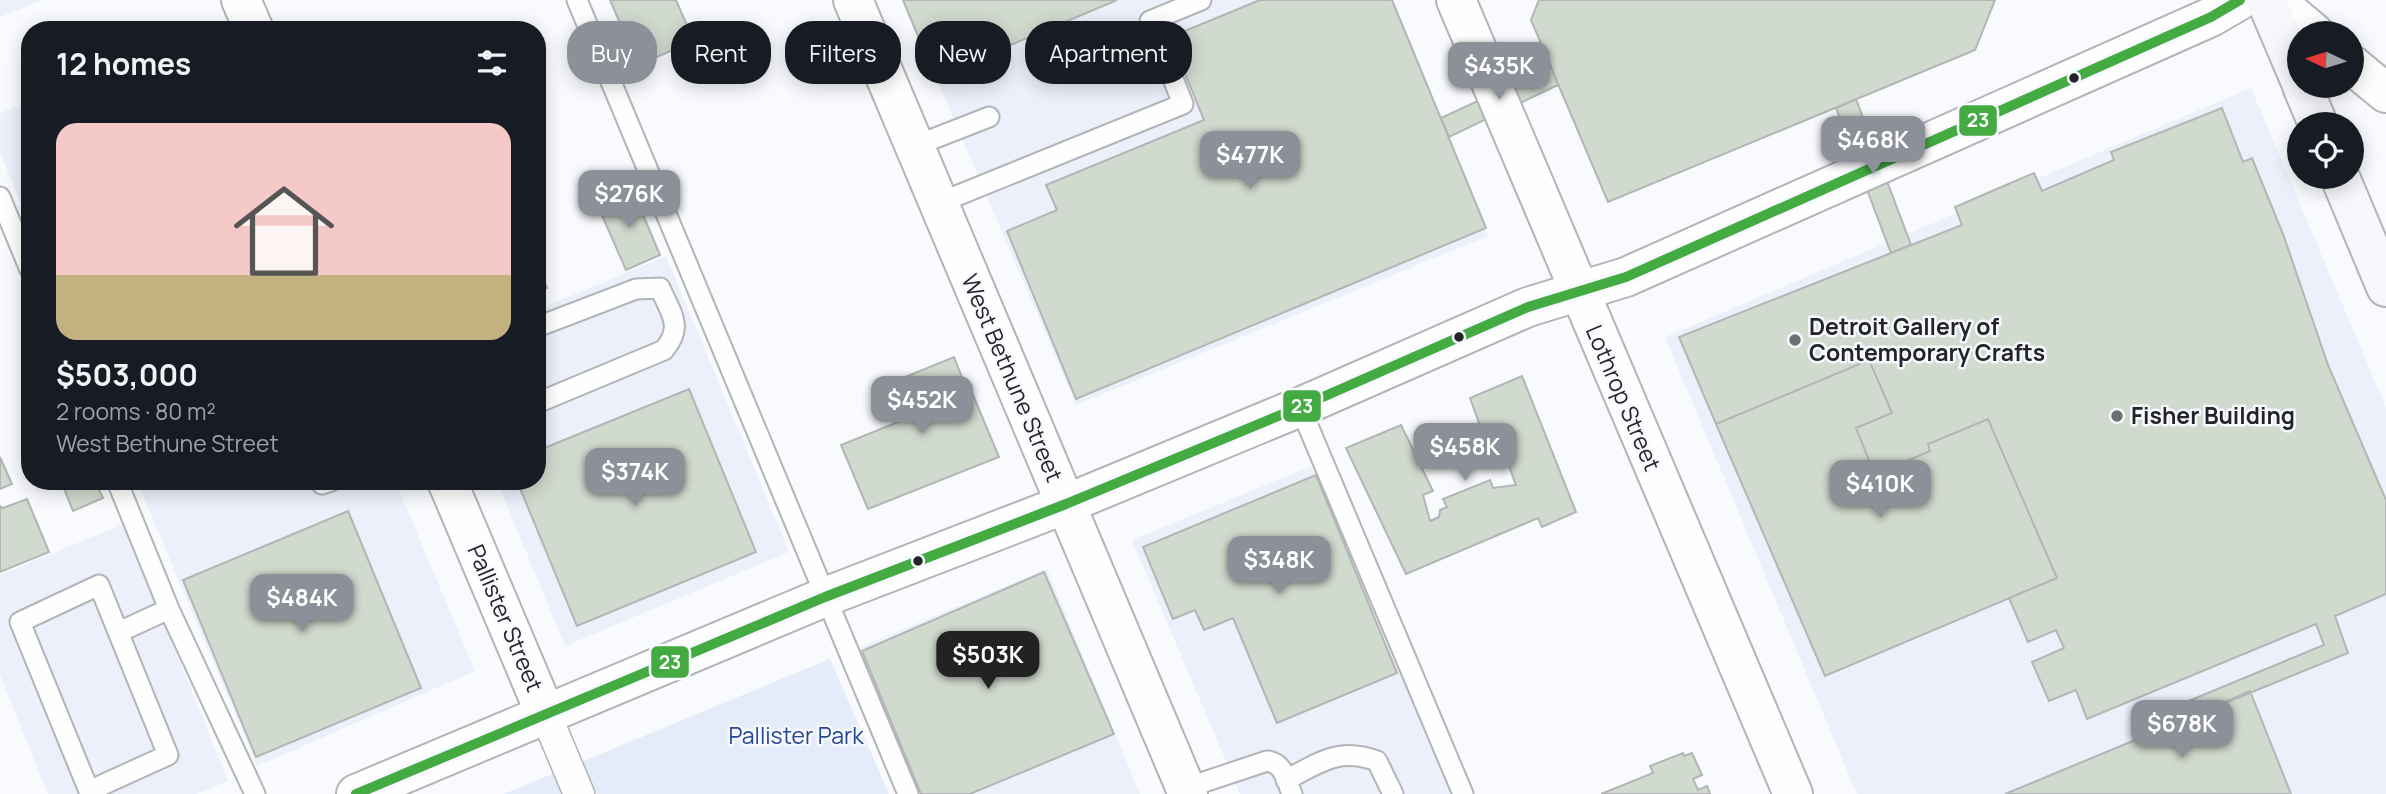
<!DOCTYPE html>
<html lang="en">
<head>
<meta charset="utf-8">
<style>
  :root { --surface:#171b24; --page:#20242c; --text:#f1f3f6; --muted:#9ea1a6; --line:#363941; --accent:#8c9099 }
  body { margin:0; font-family:Manrope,sans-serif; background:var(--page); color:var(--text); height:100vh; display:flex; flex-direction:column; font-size:26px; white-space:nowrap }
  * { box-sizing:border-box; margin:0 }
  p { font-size:23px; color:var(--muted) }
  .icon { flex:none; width:38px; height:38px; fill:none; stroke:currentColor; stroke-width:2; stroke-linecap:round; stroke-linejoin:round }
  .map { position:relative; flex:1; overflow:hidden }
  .drawer { position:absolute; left:21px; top:21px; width:525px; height:469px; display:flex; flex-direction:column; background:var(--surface); border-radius:28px; box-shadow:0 4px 18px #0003 }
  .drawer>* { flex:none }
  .hud { position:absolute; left:567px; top:21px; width:665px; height:63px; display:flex; gap:14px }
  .needle { width:46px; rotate:274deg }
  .buttons { position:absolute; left:2287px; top:21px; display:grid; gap:14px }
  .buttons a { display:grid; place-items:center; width:77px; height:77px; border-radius:50%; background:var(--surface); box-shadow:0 4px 18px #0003; font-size:35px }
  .price { position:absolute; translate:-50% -60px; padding:0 16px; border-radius:14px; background:var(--accent); color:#fff; font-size:23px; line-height:46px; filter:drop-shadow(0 2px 4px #0008) }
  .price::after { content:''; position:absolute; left:50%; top:42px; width:21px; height:16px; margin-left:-10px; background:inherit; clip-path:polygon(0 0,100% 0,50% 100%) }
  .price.on { background:#222; color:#fff }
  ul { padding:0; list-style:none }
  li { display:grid; align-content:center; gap:14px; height:371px; padding:0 35px }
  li+li { border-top:2px solid var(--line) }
  li span { display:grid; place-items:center; height:217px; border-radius:21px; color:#555 }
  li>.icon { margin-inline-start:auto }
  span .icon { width:126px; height:126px; fill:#fffc; stroke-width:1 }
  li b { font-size:30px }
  h2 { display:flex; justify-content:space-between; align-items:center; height:84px; padding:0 35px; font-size:30px }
  .pill { padding:0 24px; border-radius:28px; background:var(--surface); box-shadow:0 4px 18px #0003; font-size:24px; line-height:63px }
  .pill.on { background:var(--accent); color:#fff }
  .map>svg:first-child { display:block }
</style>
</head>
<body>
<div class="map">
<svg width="2386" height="794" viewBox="0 0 2386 794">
  <rect width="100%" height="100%" fill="#f8fafd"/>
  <path fill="#ebf0fa" d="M0 0H42L0 17Z
    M903 0H1389L1488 236 1076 405Z
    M2251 88 2386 408V794H1857L1665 337Z
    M30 101V224L0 153V113Z
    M666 256 789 552 565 646 497 481H537V310Z
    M1317 464 1456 794H1240L1132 540Z
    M137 481H395L475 671 257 766Z
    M124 524 228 781 196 794H48L0 675V575Z
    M1047 569 1140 794H918L858 648Z"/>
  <path fill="#e4ebf9" d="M830 659 889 794H504Z"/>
  <path fill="#d1dace" stroke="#b3b5b4" stroke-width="2" d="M610 0H676L694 41 638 65Z
    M903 0H1117L961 66 952 42 925 53Z
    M1260 0H1392L1486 228 1076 399 1007 231 1057 210 1046 185 1204 120 1170 37Z
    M1539 0H1995L1975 50 1608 202 1531 20Z
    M1551 67 1558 85 1449 137 1441 118Z
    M1856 99 1911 245 1891 253 1836 108Z
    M2222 108 2243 162 2252 158 2283 234 2328 365 2386 500V594L2335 616 2348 653 2193 716 2186 702 2324 645 2316 624 2087 719 2076 690 2049 701 2032 662 2064 648 2056 630 2028 642 2009 598 2057 578 1988 419 1928 444 1930 451 1875 475 1856 428 1892 413 1869 360 1716 424 1679 337 1962 225 1955 207 1992 191 2034 173 2042 191 2114 160 2111 152Z
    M633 191 660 255 626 270 598 206Z
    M537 263 547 288 537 292Z
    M954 357 965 385 968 383 999 457 868 509 841 445 898 422 883 386Z
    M1869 360 1892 413 1856 428 1875 475 1930 451 1928 444 1988 419 2057 578 1825 676 1716 424Z
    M1522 376 1576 512 1542 527 1538 518 1406 574 1346 448 1401 425 1433 491 1423 495 1430 521 1439 517 1440 510 1447 507 1443 499 1490 480 1493 488 1516 485 1508 464 1502 461 1494 464 1470 398Z
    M689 389 756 552 577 626 517 481H537V451Z
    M0 457 12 484 0 489Z
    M1316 475 1397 673 1277 723 1233 618 1204 630 1195 610 1173 619 1143 547Z
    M61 481H95L103 498 73 511Z
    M27 499 49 552 0 572V506L3 508Z
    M348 511 421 688 256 757 183 580Z
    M1044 572 1114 734 970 794H921L862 651Z
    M2250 691 2291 794H2005L2193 716Z
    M1683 753 1684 756 1692 753 1702 775 1693 779 1698 790 1707 786 1710 794H1601L1653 773 1650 766Z"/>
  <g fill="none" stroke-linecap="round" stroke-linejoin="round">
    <defs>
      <path id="service" d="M577 0 908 794
        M915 146 989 117
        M0 197 30 270
        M939 203 1183 104 1150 21 1201 0
        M537 327 636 289 660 288C671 314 684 326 664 350L537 403
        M1300 407 1463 794
        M117 481 169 609 255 794
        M322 484 331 481
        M99 585 168 755 89 791 20 622Z
        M119 632 169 609
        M1286 780C1320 762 1339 747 1377 761L1393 794
        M1186 788 1267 761C1284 763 1286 780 1292 794"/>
      <path id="pedestrian" d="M545 713 579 794"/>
      <path id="minor" d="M241 0 254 30
        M853 0 1188 794
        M1456 0 1793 794
        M447 481 545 713"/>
      <path id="tertiary" d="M2275 0 2314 33
        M2352 65 2386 93
        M356 794 825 597 1066 504 1300 407 1528 307 1626 277 2211 17 2240 0"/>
      <path id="secondary" d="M2266 0 2300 80
        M2302 86 2318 124
        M2340 177 2386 287"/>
    </defs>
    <use href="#service" stroke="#b2b4b7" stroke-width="23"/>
    <use href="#pedestrian" stroke="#b2b4b7" stroke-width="33"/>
    <use href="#minor" stroke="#b2b4b7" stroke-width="42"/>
    <use href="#tertiary" stroke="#b2b4b7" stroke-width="42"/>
    <use href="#secondary" stroke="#b2b4b7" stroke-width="42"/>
    <path stroke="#d5d5d6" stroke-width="4.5" stroke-dasharray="3.5 3.5" stroke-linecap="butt" d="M1087 80 1139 61"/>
    <use href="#service" stroke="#fefeff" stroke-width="19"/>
    <use href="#pedestrian" stroke="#fefeff" stroke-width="30"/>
    <use href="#minor" stroke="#fefeff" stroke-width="38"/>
    <use href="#tertiary" stroke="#fefeff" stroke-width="38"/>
    <use href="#secondary" stroke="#f6f7fa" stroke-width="38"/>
    <defs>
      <path id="bus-1" d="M356 794 825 597 1066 504 1300 407 1528 307 1626 277 2211 17 2240 0"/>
    </defs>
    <use href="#bus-1" stroke="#f7f9fe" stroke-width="16"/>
    <use href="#bus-1" stroke="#44aa42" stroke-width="10"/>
  </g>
  <g fill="#222428" stroke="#f7f9fe" stroke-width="2.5">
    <circle cx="2074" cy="78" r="6"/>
    <circle cx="1459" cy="337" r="6"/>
    <circle cx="918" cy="561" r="6"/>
  </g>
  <g fill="#6d6f73" stroke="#f7f9fe" stroke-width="2.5">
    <circle cx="1795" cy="340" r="7"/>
    <circle cx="2117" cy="416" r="7"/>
  </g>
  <g text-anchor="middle" stroke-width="5" stroke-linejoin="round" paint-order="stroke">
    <g font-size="23" font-weight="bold" fill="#222428" stroke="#f7f9fe" text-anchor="start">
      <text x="1809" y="335">Detroit Gallery of<tspan x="1809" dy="26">Contemporary Crafts</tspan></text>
      <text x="2131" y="424">Fisher Building</text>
    </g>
    <g font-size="23" fill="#222428" stroke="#f7f9fe">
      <text transform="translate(1012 378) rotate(67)" y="8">West Bethune Street</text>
      <text transform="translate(1623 398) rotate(67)" y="8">Lothrop Street</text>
      <text transform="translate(505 618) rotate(67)" y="8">Pallister Street</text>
    </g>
    <g font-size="23" fill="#264792" stroke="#f7f9fe">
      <text x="796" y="744">Pallister Park</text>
    </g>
  </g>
  <g stroke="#f7f9fe" stroke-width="2.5">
    <rect x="1958" y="104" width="40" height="33" rx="7" fill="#44aa42"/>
    <rect x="1282" y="389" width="40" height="34" rx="7" fill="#44aa42"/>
    <rect x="650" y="645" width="40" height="34" rx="7" fill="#44aa42"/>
  </g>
  <g font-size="19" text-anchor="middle" font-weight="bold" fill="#fff">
    <text x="1978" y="127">23</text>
    <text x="1302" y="413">23</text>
    <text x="670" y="669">23</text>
  </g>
</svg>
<div class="buttons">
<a><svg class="needle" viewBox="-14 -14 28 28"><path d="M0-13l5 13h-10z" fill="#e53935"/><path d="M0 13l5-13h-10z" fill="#9ea1a6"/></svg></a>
<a><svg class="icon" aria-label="locate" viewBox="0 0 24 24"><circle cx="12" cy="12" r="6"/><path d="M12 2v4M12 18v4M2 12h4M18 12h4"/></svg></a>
</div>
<b class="price" style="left:1499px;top:102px">$435K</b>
<b class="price" style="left:1873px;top:176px">$468K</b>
<b class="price" style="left:1250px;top:191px">$477K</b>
<b class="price" style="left:629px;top:230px">$276K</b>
<b class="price" style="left:922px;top:436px">$452K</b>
<b class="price" style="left:1465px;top:483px">$458K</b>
<b class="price" style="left:635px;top:508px">$374K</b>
<b class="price" style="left:1880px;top:520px">$410K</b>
<b class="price" style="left:1279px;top:596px">$348K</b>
<b class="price" style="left:302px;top:634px">$484K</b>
<b class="price on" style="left:988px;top:691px">$503K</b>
<b class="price" style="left:2182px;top:760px">$678K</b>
<div class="hud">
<a class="pill on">Buy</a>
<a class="pill">Rent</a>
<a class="pill">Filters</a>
<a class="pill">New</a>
<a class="pill">Apartment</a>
</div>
<section class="drawer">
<h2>12 homes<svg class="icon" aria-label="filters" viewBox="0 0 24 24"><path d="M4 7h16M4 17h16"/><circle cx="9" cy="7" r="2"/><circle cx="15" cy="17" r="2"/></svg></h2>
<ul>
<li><span style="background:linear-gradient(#f6c9c9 70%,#c2b280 0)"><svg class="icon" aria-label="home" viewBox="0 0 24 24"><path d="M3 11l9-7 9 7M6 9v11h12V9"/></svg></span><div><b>$503,000</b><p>2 rooms · 80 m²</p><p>West Bethune Street</p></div></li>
</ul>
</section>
</div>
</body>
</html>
